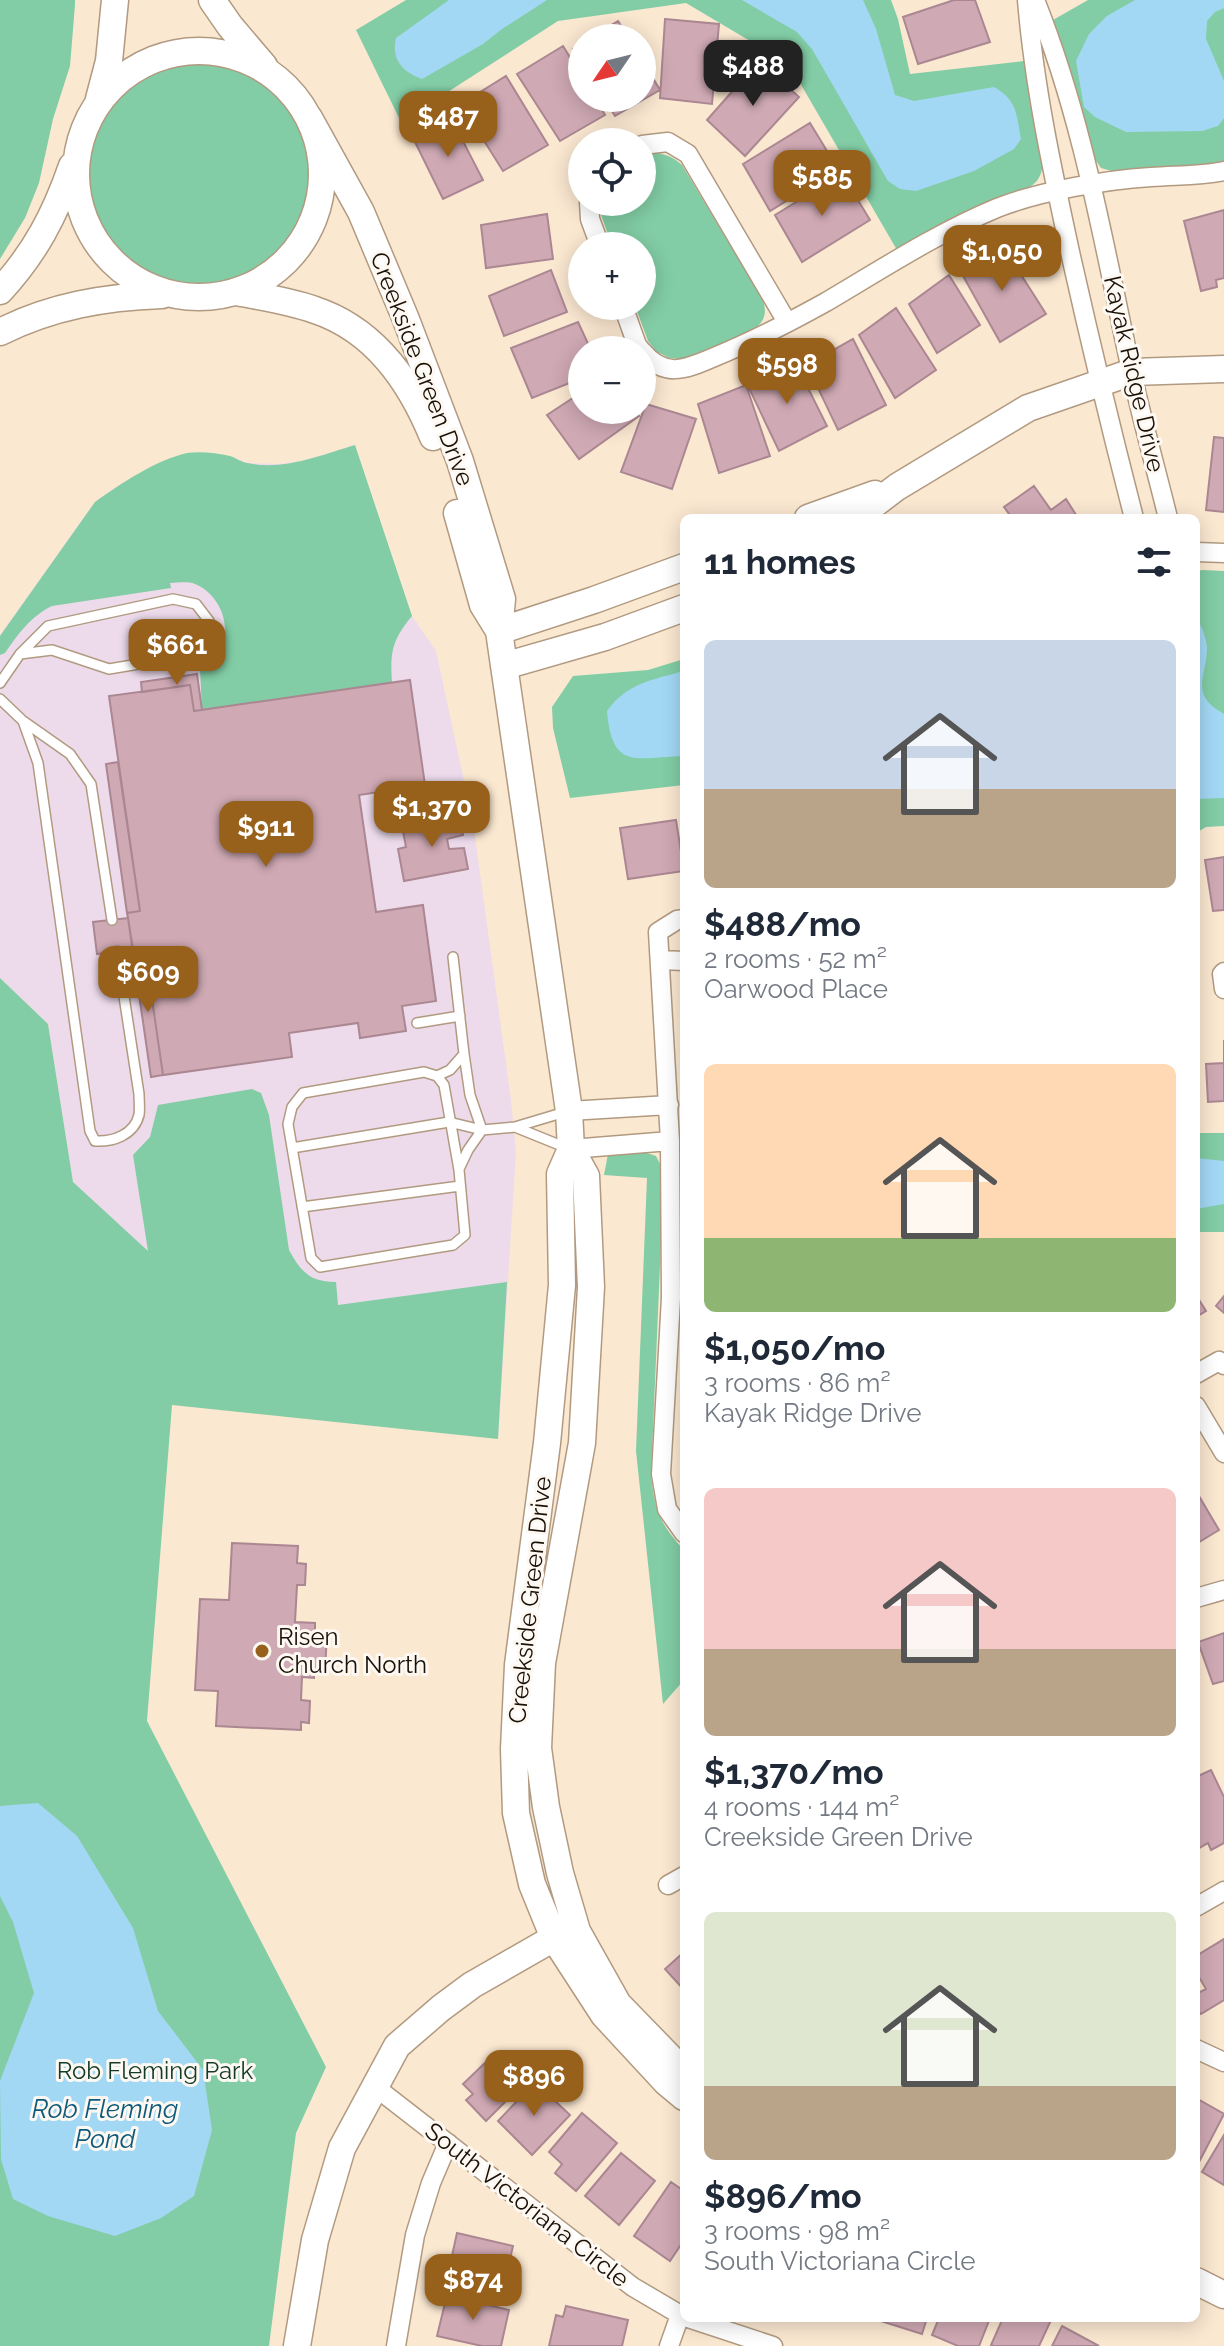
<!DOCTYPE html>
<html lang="en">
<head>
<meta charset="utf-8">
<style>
  :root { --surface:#fff; --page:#f6f6f7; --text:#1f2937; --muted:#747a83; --accent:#98611b }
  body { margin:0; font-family:Raleway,sans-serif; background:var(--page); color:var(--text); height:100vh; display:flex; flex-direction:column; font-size:30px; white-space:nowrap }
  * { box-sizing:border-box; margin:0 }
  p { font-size:26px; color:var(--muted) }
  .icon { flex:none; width:44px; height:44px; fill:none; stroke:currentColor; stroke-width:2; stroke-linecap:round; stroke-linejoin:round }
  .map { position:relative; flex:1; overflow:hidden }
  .panel { position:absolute; left:680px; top:514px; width:520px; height:1808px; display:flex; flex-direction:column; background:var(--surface); border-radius:12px; box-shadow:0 4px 20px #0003 }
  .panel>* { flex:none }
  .needle { width:52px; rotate:235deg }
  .fabs { position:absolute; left:568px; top:24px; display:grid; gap:16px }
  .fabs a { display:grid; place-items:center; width:88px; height:88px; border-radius:50%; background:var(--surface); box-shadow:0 4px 20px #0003; font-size:40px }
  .price { position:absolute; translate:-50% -68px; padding:0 18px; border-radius:16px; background:var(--accent); color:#fff; font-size:26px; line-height:52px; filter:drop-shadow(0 2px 4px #0008) }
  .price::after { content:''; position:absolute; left:50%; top:48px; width:24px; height:18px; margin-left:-12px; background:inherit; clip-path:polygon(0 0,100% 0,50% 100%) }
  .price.on { background:#222; color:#fff }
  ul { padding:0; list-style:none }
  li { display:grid; align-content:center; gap:16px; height:424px; padding:0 24px }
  li span { display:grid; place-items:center; height:248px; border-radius:12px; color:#555 }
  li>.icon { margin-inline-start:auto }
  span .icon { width:144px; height:144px; fill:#fffc; stroke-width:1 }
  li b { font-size:34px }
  h2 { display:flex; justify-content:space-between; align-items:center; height:96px; padding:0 24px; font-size:34px }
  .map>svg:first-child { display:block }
</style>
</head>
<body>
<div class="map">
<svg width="1224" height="2346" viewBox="0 0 1224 2346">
  <rect width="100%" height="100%" fill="#fbe8d1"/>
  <path fill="#eddbec" d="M355 445 412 616 436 651 473 822 511 1100 516 1153 498 1439 149 1253 73 1182 48 1024 0 978V635L95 502 116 487 171 458 190 453 228 456 248 463 279 464 303 461Z"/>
  <path fill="#82cda5" d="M0 0H75V5L70 66 53 119 39 183 25 218 0 259Z
    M406 0H891L898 19 910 74 1024 61 1043 164C1041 178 1037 183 1025 190L897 250 789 64 686 3 558 21 401 122 356 30Z
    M1088 0H1224V163L1115 172 1101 168 1092 155 1053 20Z
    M87 174a114 114 0 1 1 228 0a114 114 0 1 1-228 0Z
    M650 153C664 153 672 156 682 165L763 300C767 314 765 320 754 330L683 359 669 358 656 351 648 341 635 306H642V246H612L599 209 598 202H642V157Z
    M355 445 412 616C392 640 390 652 392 683L202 710 200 670C208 664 217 657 221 647 232 624 219 594 195 584 187 581 178 583 170 583L171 588 52 606C30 617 19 633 5 653L0 655V636L95 502C120 484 156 460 187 453 200 451 217 453 230 456 236 458 241 462 247 463 283 471 322 455 355 445Z
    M1203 570 1224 571V826L1206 827 1196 833V571Z
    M684 659V785L570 798 553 728 552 707 573 676 648 670Z
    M0 978 48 1024 73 1182 148 1251 133 1155 150 1137 158 1105 252 1089 261 1093 269 1115 289 1250C301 1272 310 1282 336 1282L338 1305 507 1282 498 1439 172 1405 147 1721 326 2067 296 2133 269 2346H0Z
    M1196 1133H1224V1232H1196Z
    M644 1152 656 1156 664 1172 651 1476C655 1511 660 1524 684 1550V1680L663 1704 636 1451 647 1178 604 1175 608 1154Z"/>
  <path fill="#a3d8f5" d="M449 0H547L502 29 483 44 422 79C403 72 391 60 396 38Z
    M742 0H863L876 29 895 95 914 101 994 87C1018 101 1016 114 1021 139L1014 149 974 171 916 191 900 189 888 181 812 49 797 32Z
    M1135 0H1224V8L1215 12 1207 21 1206 39 1224 81V118L1218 126 1202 131 1126 132 1095 117 1084 107 1076 61 1089 34 1107 16Z
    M1196 617C1201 625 1206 637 1207 647 1207 677 1188 694 1224 714V798L1196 799Z
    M684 671V756C637 757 612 772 607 711 627 683 652 680 684 671Z
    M1196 1158 1224 1161V1204L1196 1209Z
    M38 1803 77 1836 133 1928 158 2011 203 2070 212 2130 194 2196 161 2218 115 2236 48 2216 13 2199 1 2159 0 2081 34 1993 13 1922 0 1896V1806Z"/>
  <path fill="#cfa9b4" stroke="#ab8792" stroke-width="2" d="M954 0H975L990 42 918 64 903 17Z
    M665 19 719 24 712 104 660 98Z
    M618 21 629 38H590Z
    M582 43V63L573 49Z
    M563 46 582 77V98H595L605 115 560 141 517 74Z
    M642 60 660 90 615 116 604 98H642Z
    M759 61 799 97 745 156 707 120Z
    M506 76 548 145 503 171 461 104Z
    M452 120 483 180 443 199 413 138Z
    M810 123 838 169 770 211 743 164Z
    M842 174 870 220 802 262 775 215Z
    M1224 210V278L1216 280 1217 287 1201 291 1184 221Z
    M547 214 553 259 486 268 481 225Z
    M1002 245 1046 314 1000 342 958 267Z
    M551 270 567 312 504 336 489 296Z
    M949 275 980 325 937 353 909 304Z
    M896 308 936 370 895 398 859 335Z
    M578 322 591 350H582V378L532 398 511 348Z
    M853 339 886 405 838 430 807 365Z
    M794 360 827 426 779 451 748 386Z
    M746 385 770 456 719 473 698 404Z
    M582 392V410H634L639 416 579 459 547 415Z
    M646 404 696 419 672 489 621 472Z
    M1214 437 1224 438V512L1206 510Z
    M1034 486 1051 510 1066 499 1078 518H1012L1004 507Z
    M197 674 202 710 194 711 190 685 142 692 141 682Z
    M410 680 425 785 359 795 376 912 423 905 436 1001 402 1006 406 1031 360 1038 358 1023 289 1033 292 1057 163 1075 145 951 133 953 128 918 127 913 140 911 109 696 190 685 194 711Z
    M118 762 140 911 127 913 106 764Z
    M459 814 463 835 447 839 449 849 464 848 468 869 404 881 398 849 406 847 402 826Z
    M676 820 684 871 628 879 620 828Z
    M1224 857V910L1213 911 1205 860Z
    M128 918 133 949 97 954 93 922Z
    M145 951 163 1075 151 1077 133 953Z
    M1224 1040V1101L1208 1102 1206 1064 1224 1063Z
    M1196 1295 1206 1311 1196 1317Z
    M1224 1296V1313L1216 1306Z
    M1196 1491 1219 1530 1196 1544Z
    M232 1543 298 1546 297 1563 306 1564 305 1585H297L295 1622 315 1623V1633L327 1634 325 1669H314V1678L302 1677 301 1700 310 1701 309 1723 301 1722V1730L216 1726 218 1691 195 1690 200 1599 229 1600Z
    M1224 1633V1681L1213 1684 1198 1642Z
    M1211 1770 1224 1797V1843L1211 1850 1208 1843 1196 1850V1777Z
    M1224 1939V2000L1201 2014 1196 2007V1994L1206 1989 1196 1972V1956Z
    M684 1952V1990L665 1969Z
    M487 2061 516 2091 486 2121 466 2100 473 2094 463 2084Z
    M535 2082 570 2115 532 2155 498 2121Z
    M1196 2098 1224 2114 1198 2164 1196 2163Z
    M582 2113 617 2143 576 2191 555 2173 562 2164 549 2152Z
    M1224 2135V2185L1202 2172Z
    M621 2153 655 2181 619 2225 585 2196Z
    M671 2182 684 2191V2240L670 2261 634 2236Z
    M457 2233 513 2246 504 2286 448 2274Z
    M447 2295 509 2310 501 2346H482L437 2336Z
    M566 2306 628 2320 622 2346H549L556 2315 563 2317Z
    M882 2318H927L922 2334 881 2321Z
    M939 2318H990L979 2346H958L932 2335Z
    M1003 2318H1052L1039 2346H993L991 2345Z
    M1062 2326 1099 2346H1052Z"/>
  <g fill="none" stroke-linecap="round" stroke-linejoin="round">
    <defs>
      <path id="lane" d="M0 683 20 654 48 626 173 599 196 604 209 621 205 642 192 655 109 669 52 650 20 654
        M0 699 23 721 38 763 90 1131 95 1141C113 1142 134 1135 139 1115 140 1109 139 1100 139 1094L117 951
        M23 721 70 754 91 784 112 920
        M417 1023 460 1016
        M424 1072 437 1076 444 1085 459 1170 465 1235 453 1245 320 1267 311 1258 288 1124 292 1107 303 1093Z
        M437 1076 450 1070 464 1054 453 957
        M515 1127 567 1148
        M292 1148 449 1122 482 1130 515 1127 565 1112
        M459 1169 468 1150 482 1130 470 1095 464 1054
        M302 1207 460 1186"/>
      <path id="street" d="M1027 0C1034 85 1052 169 1070 252 1090 341 1111 429 1134 518
        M1035 0C1083 119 1104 246 1131 370 1142 420 1156 469 1168 518
        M642 145 668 142 688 154 787 322
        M589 202 590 219 600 246
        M623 306 637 345 641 350
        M642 351C664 378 684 370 712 358 751 342 790 322 826 302 882 269 937 233 997 208 1040 191 1105 180 1151 177 1176 175 1200 176 1224 171
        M1196 552 1224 553
        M684 919 677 920 658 932 670 1141 671 1298 661 1474 667 1509 684 1533
        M661 960 684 961
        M1224 972 1222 974 1224 989
        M569 1111 669 1105
        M571 1149 670 1141
        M1196 1374 1219 1361 1224 1365
        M1196 1406 1224 1453
        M1196 1598 1224 1590
        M668 1885 684 1876
        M1196 1907 1224 1891
        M1196 2049 1224 2062
        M374 2086 633 2287 684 2317
        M688 2318 773 2346
        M396 2346 415 2235 431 2183 448 2143
        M669 2346 680 2315"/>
      <path id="secondary" d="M212 0 230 26 264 66
        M76 174a123 123 0 1 1 246 0a123 123 0 1 1-246 0Z
        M99 99 109 61 115 0
        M309 118 361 212 405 317 460 461 502 599 499 631 569 1111 571 1149 586 1176 591 1287 582 1443 542 1663 538 1748 546 1807 560 1873 577 1931 618 2004 684 2072
        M0 291C35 253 55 215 72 166
        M236 292C263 297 290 301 315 310 375 330 410 381 433 437
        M0 332C52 306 105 297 162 295
        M457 513 483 605 499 631
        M808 518 875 494
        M856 518 897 487 1028 408 1132 372 1224 369
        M499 631 594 600 684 567
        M504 666 605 637 684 608
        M571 1149 560 1174 562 1285 547 1443 518 1665 514 1749 516 1813 532 1884 554 1938 604 2015 666 2082 684 2097
        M1196 2281 1224 2295
        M297 2346 315 2240 342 2148 397 2046 441 2008 472 1985 554 1938 571 1933"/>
    </defs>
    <use href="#lane" stroke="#b19a80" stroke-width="12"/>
    <use href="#street" stroke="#b19a80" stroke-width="21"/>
    <use href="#secondary" stroke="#b19a80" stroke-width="29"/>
    <use href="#lane" stroke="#fff" stroke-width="9"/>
    <use href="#street" stroke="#fff" stroke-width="18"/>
    <use href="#secondary" stroke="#fff" stroke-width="26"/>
  </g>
  <circle fill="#98611b" stroke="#fdf8f2" stroke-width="3" cx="262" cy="1651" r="8"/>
  <g text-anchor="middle" stroke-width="6" stroke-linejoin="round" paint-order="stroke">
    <g font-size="24" fill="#191107" stroke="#fdf8f2">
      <text transform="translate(422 369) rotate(69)" y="8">Creekside Green Drive</text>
      <text transform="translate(1134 374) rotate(77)" y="8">Kayak Ridge Drive</text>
      <text transform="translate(530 1600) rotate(-84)" y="8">Creekside Green Drive</text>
      <text transform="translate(527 2205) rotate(38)" y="8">South Victoriana Circle</text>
    </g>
    <g font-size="24" fill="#191107" stroke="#fdf8f2" text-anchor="start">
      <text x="278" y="1645">Risen<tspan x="278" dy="28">Church North</tspan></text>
    </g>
    <g font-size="24" fill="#123b28" stroke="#fdf8f2">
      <text x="155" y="2079">Rob Fleming Park</text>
    </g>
    <g font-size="26" font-style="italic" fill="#0d5979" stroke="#fdf8f2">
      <text x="105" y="2118">Rob Fleming<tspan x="105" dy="30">Pond</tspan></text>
    </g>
  </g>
</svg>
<div class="fabs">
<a><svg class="needle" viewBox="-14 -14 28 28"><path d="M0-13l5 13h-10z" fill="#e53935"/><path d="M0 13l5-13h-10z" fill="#747a83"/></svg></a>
<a><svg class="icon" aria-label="locate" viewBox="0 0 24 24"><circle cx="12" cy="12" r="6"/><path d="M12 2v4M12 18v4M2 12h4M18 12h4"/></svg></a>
<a>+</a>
<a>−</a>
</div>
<b class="price on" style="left:753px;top:108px">$488</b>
<b class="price" style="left:448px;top:159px">$487</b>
<b class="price" style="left:822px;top:218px">$585</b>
<b class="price" style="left:1002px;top:293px">$1,050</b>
<b class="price" style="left:787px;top:406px">$598</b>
<b class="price" style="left:177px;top:687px">$661</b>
<b class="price" style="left:432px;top:849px">$1,370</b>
<b class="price" style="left:266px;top:869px">$911</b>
<b class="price" style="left:148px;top:1014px">$609</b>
<b class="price" style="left:534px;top:2118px">$896</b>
<b class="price" style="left:473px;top:2322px">$874</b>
<section class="panel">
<h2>11 homes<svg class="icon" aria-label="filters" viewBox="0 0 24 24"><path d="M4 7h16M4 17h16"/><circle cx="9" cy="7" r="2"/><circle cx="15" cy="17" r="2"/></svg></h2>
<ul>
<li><span style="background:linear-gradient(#c9d6e8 60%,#b9a48a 0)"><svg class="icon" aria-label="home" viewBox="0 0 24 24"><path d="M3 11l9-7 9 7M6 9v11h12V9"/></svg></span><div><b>$488/mo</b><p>2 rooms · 52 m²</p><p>Oarwood Place</p></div></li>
<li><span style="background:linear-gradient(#ffd9b3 70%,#8fb573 0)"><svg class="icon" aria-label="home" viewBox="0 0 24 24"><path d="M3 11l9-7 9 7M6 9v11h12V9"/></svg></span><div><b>$1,050/mo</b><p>3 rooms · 86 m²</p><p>Kayak Ridge Drive</p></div></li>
<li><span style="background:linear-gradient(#f6c9c9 65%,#b9a48a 0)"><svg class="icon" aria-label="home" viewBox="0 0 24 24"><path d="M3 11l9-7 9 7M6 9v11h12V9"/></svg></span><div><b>$1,370/mo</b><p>4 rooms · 144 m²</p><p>Creekside Green Drive</p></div></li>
<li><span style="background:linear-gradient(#dfe7d0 70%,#b9a48a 0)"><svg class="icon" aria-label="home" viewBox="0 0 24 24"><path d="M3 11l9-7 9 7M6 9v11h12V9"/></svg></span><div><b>$896/mo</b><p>3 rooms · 98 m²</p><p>South Victoriana Circle</p></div></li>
</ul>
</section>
</div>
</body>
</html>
